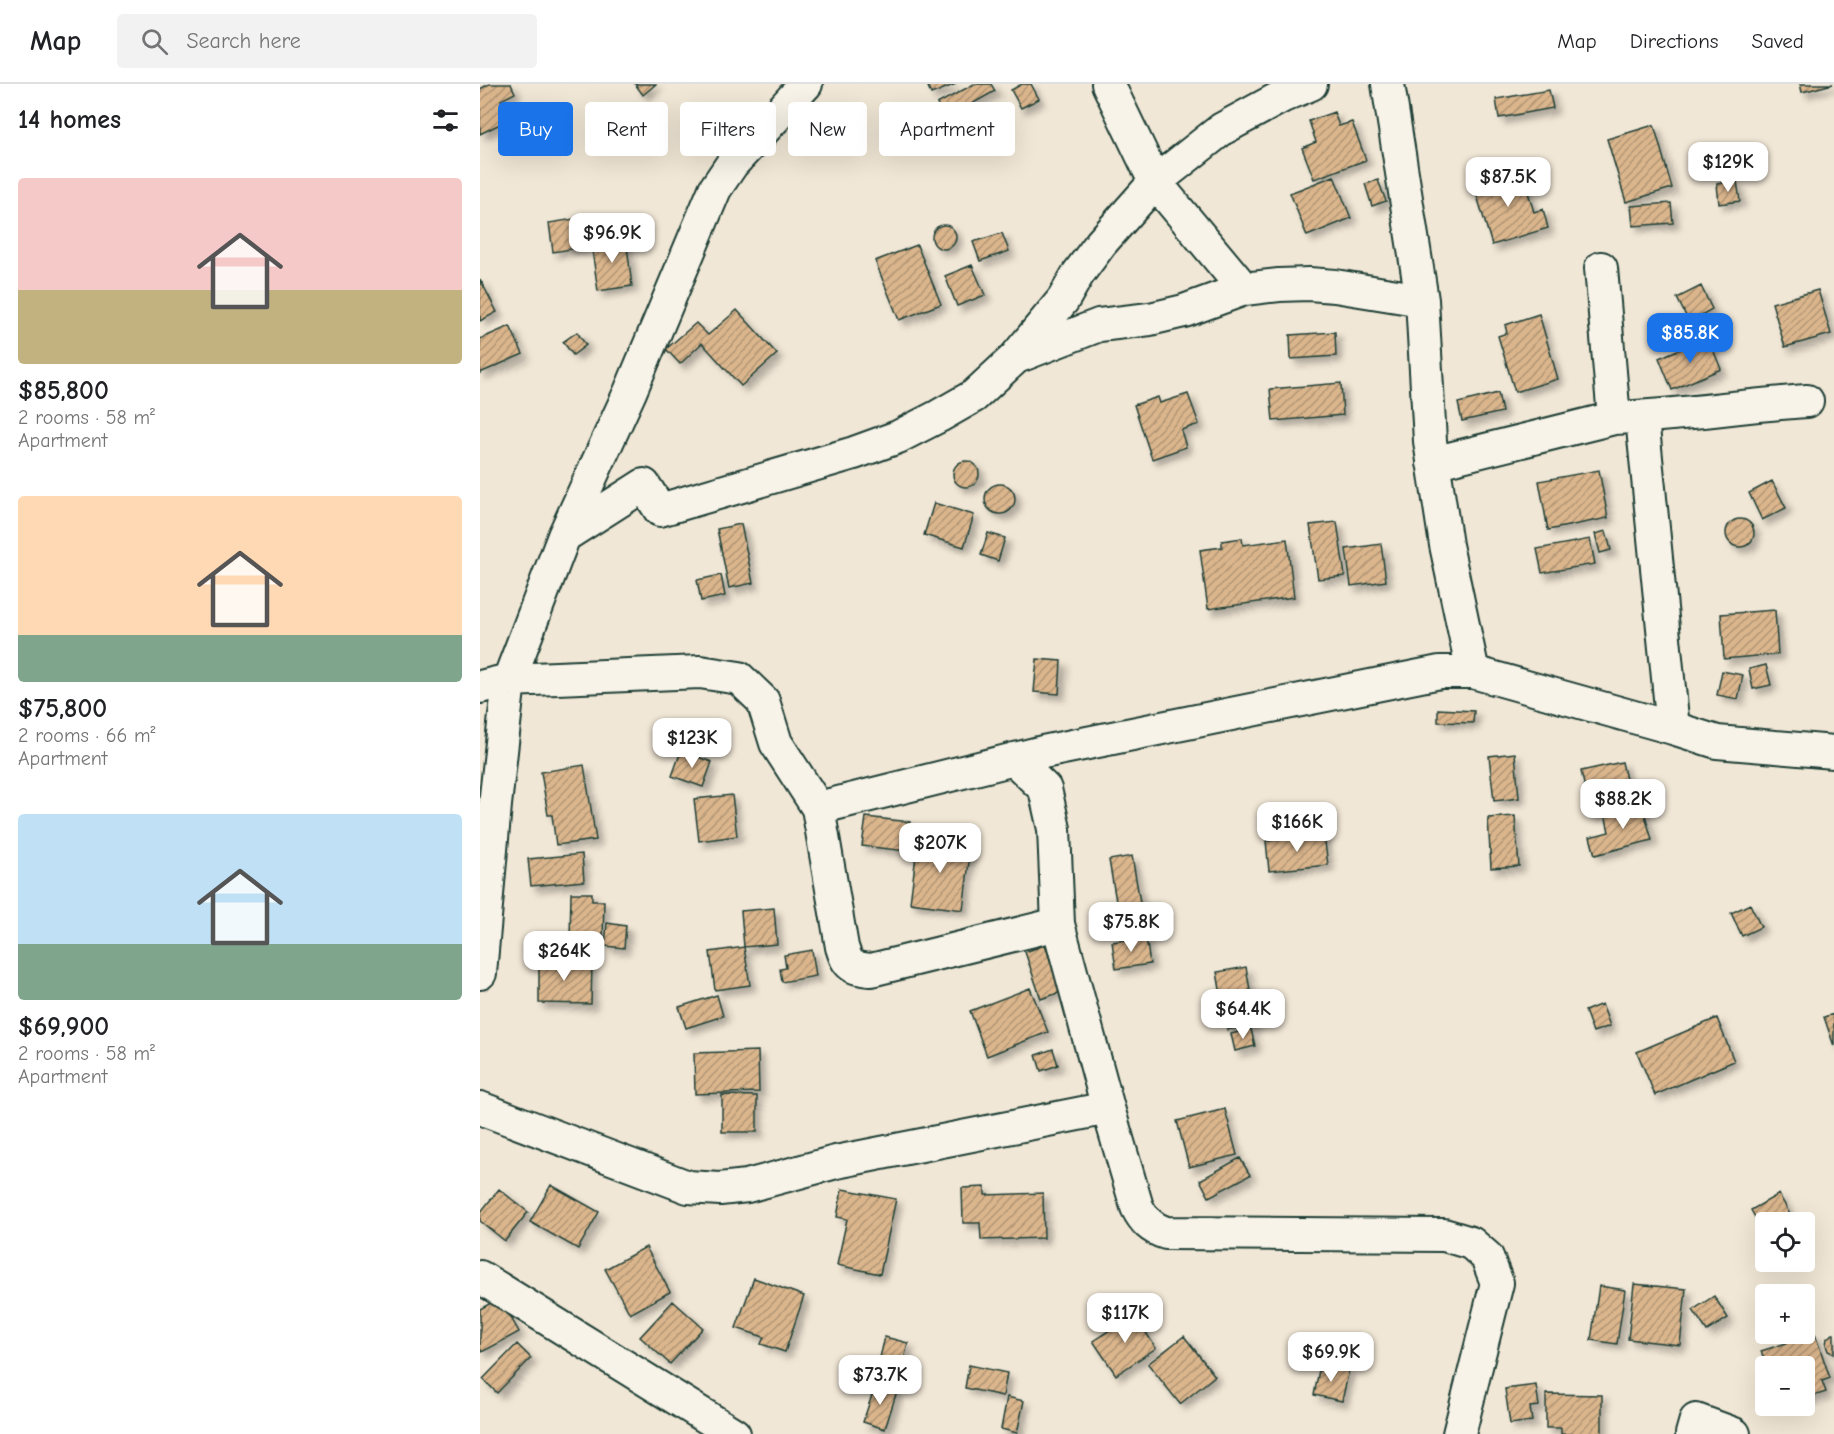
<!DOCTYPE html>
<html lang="en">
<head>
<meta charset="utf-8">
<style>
  :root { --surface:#fff; --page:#f2f2f2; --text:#202124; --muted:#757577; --line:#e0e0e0; --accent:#1a73e8 }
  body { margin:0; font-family:"Comic Neue",sans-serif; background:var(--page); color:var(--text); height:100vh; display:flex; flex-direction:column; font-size:22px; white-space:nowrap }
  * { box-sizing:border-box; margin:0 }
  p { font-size:20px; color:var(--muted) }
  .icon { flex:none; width:33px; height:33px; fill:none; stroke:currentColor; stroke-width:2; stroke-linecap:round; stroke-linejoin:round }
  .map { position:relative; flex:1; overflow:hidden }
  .sheet { display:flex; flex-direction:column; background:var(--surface); width:480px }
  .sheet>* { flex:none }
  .guide { position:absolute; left:18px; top:18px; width:570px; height:54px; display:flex; gap:12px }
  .buttons { position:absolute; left:1275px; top:1128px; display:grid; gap:12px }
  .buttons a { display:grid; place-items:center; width:60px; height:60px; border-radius:6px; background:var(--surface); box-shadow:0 6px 24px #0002; font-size:30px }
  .price { position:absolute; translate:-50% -51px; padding:0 14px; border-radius:12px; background:#fff; color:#222; font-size:20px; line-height:39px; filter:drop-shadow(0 2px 3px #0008) }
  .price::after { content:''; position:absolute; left:50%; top:36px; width:18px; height:14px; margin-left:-9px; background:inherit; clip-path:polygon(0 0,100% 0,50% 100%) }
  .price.active { background:var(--accent); color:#fff }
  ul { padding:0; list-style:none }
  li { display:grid; align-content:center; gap:12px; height:318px; padding:0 18px }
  li span { display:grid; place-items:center; height:186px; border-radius:6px; color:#555 }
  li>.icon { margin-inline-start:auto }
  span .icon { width:108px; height:108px; fill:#fffc; stroke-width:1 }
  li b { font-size:26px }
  h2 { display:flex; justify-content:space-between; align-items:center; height:72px; padding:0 18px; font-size:26px }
  .pill { padding:0 21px; border-radius:6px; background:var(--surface); box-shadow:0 6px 24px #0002; font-size:21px; line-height:54px }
  .pill.active { background:var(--accent); color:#fff }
  header { display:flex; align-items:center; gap:36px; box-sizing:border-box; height:84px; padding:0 30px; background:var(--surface); border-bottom:2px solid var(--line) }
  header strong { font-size:28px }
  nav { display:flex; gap:33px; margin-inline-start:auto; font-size:21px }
  .search { width:420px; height:54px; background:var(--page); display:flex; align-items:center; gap:15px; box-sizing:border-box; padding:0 21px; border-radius:6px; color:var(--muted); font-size:22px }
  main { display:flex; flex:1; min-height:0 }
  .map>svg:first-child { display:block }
</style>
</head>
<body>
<header>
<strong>Map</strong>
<div class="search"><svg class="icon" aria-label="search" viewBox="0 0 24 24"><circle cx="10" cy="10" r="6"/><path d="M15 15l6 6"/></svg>Search here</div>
<nav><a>Map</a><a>Directions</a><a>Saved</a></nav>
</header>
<main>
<section class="sheet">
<h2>14 homes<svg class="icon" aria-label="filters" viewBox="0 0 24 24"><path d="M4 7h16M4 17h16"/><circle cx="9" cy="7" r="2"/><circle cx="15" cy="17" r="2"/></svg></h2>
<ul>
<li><span style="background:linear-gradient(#f6c9c9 60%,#c2b280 0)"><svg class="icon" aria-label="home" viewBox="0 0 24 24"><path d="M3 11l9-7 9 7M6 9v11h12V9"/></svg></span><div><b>$85,800</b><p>2 rooms · 58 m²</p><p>Apartment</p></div></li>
<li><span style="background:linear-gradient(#ffd9b3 75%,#7fa58c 0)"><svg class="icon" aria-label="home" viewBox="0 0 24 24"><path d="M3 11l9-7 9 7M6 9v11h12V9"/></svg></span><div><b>$75,800</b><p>2 rooms · 66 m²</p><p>Apartment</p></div></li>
<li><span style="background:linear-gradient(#bfe0f5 70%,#7fa58c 0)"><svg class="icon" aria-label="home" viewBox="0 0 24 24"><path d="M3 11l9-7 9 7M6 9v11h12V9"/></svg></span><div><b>$69,900</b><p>2 rooms · 58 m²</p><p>Apartment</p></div></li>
</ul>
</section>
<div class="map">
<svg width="1354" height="1350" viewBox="0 0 1354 1350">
  <defs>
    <pattern id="building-hatch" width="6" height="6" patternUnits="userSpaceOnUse" patternTransform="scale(1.5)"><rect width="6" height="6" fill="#dbb68d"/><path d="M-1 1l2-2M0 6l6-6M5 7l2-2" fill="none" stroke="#b19574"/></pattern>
    <filter id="shadow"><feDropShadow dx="5.5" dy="5.5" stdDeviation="3" flood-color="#0004"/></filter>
  </defs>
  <rect width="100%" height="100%" fill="#f1e7d6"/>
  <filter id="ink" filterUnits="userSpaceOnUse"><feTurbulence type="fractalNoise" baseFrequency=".0167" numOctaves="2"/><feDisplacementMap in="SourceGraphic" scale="12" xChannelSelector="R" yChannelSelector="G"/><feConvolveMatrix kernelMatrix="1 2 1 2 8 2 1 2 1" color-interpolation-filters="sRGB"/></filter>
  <g filter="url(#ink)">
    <path fill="url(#building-hatch)" stroke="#1f3d34" stroke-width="1.5" filter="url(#shadow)" d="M9 0H31L35 9 21 16 30 35 0 50V5Z
      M155 0H176L163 11Z
      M447 0H476L451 10Z
      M494 0H511L515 7 465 35 457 20Z
      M542 0H551L559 15 541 24 531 6Z
      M1320 0H1353L1322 8Z
      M1069 6 1073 24 1019 34 1016 15Z
      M854 28 859 42 872 38 886 76 834 95 822 64 836 58 829 37Z
      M1174 41 1192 104 1146 118 1127 55Z
      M1041 85 1054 128 1063 125 1068 144 1012 161 993 99Z
      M854 92 871 134 827 152 810 109Z
      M898 96 906 117 892 122 885 100Z
      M1257 97 1260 117 1239 120 1237 100Z
      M1191 119 1193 139 1153 142 1151 122Z
      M100 134 104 163 73 168 69 139Z
      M452 153a12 12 0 1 1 24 0a12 12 0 1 1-24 0Z
      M522 149 529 167 500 177 493 158Z
      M146 154 152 202 118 207 111 159Z
      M437 161 461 220 419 236 395 177Z
      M492 181 505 211 477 222 465 192Z
      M0 195 17 228 0 237Z
      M1221 202 1232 225 1209 238 1197 214Z
      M1338 206 1351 250 1305 263 1292 219Z
      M257 226 297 270 261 302 222 259 200 280 186 265 216 239 228 251Z
      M1059 230 1078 295 1035 308 1018 252 1027 249 1025 241Z
      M30 242 43 270 0 289V255Z
      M97 248 106 261 93 271 83 258Z
      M855 248 856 272 811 275 810 251Z
      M1228 253 1241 285 1192 306 1179 274Z
      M861 299 863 331 793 337 790 305Z
      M1018 309 1022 328 982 337 978 319Z
      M708 310 719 340 701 346 706 363 672 375 654 321 678 313 680 319Z
      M473 390a13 13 0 1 1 26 0a13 13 0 1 1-26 0Z
      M1119 386 1128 434 1068 446 1059 397Z
      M1292 397 1306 424 1282 436 1269 409Z
      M505 415a15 15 0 1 1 30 0a15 15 0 1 1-30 0Z
      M454 419 494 431 484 463 444 451Z
      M1246 449a14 14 0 1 1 28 0a14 14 0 1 1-28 0Z
      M857 438 865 492 838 495 830 441Z
      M261 440 273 499 249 504 237 445Z
      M1126 447 1131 466 1120 469 1115 450Z
      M508 449 525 454 518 477 501 471Z
      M762 454 763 461 807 455 814 513 728 525 720 466 742 463V457Z
      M1110 455 1115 480 1062 489 1057 465Z
      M901 460 906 497 871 502 866 465Z
      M241 491 245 512 221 517 217 496Z
      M1295 526 1298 570 1244 575 1241 530Z
      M557 575 581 577 579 610 554 608Z
      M1286 581 1291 601 1273 605 1269 585Z
      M1242 587 1263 591 1258 615 1237 611Z
      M958 625 994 627 993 639 958 638Z
      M201 667 232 678 223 703 192 692Z
      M1035 669 1039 714 1014 717 1009 672Z
      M1142 678 1149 708 1121 715 1123 728 1111 731 1101 687Z
      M104 681 116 756 76 761 72 731H68L61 688Z
      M252 711 257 752 219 757 214 715Z
      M1162 720 1172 756 1115 771 1110 753 1129 748 1125 730Z
      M1035 732 1039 782 1011 784 1008 734Z
      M386 733 430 738 427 767 382 762Z
      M844 751 848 781 789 787 786 757Z
      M438 755 491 762 483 826 430 819Z
      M102 770 104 797 51 802 48 775Z
      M652 772 661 824 638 829 629 776Z
      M91 809H112V817H124L123 856 90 855Z
      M1270 820 1281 843 1262 852 1251 829Z
      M294 824 297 860 264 863 261 827Z
      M127 839 146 842 144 864 125 862Z
      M666 853 670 880 636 885 632 858Z
      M565 861 581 908 561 915 545 868Z
      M264 863 270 901 235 906 230 868Z
      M332 866 336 892 302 898 300 885 306 884 304 871Z
      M59 872H81V881H112L111 920 59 919Z
      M766 883 776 941 747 946 737 888Z
      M550 904 568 948 507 972 490 927Z
      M237 911 243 932 206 944 199 923Z
      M1122 920 1130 942 1113 948 1105 927Z
      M1354 930V962L1344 933Z
      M1237 934 1254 977 1175 1011 1157 968Z
      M771 945 775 962 755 967 751 950Z
      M573 965 578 981 561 987 556 971Z
      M278 967 279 1008 215 1010 214 969Z
      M242 1011 277 1012V1048H242Z
      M745 1025 757 1071 709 1083 697 1037Z
      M760 1074 770 1091 729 1113 720 1096Z
      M71 1101 119 1128 98 1165 50 1138Z
      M505 1103V1111L563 1109 564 1154 501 1156 500 1139H483L482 1104Z
      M19 1105 48 1128 25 1157 0 1137V1129Z
      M362 1105 416 1115 400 1190 357 1181 367 1135 357 1133Z
      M1299 1110 1314 1138H1286V1153L1271 1126Z
      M166 1163 190 1208 150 1230 125 1185Z
      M274 1194 324 1212 305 1268 281 1260 284 1253 256 1244Z
      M1154 1200 1206 1205 1200 1261 1148 1255Z
      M1119 1202 1145 1206 1137 1260 1111 1256Z
      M1234 1212 1248 1234 1227 1247 1213 1226Z
      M20 1214 39 1248 2 1268 0 1264V1225Z
      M193 1217 223 1244 190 1280 160 1253Z
      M654 1230 676 1264 636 1291 613 1257Z
      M1335 1250 1350 1294 1342 1297 1346 1308 1324 1315V1282H1286L1281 1267Z
      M1353 1250H1354V1270L1348 1267 1346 1261 1347 1254Z
      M704 1252 735 1292 700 1320 668 1280Z
      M405 1253 428 1259 418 1300 395 1294Z
      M37 1260 51 1274 17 1309 3 1295Z
      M489 1281 527 1289 523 1312 485 1304Z
      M840 1281 869 1286 862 1317 834 1311Z
      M396 1299 417 1307 405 1345 383 1338Z
      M1056 1301 1059 1322 1050 1323 1052 1337 1030 1340 1025 1305Z
      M1066 1310 1122 1311V1350H1081V1344H1066Z
      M527 1313 544 1317 537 1349 521 1345Z"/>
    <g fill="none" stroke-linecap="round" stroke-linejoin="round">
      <defs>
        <path id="minor" d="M628 0 675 98 764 205
          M908 0 942 216 950 357 966 461 993 588
          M1121 184 1134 334
          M539 272 619 241 670 235 704 227 764 205 799 201 829 200 855 202 942 216
          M1162 334 1193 644
          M953 379 1134 334C1199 332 1263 321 1327 317
          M84 452 164 401 180 426 374 369 418 353 459 332 494 312 535 274 583 216 598 190 621 159 675 98 742 45 803 12 831 0
          M0 603 29 596 220 588 259 594 283 617 296 659 338 724 362 863C368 882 371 884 391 886L578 840
          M534 675 565 705 574 745 578 840 628 1024 657 1123C664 1137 671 1144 686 1149L964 1151 991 1159 1007 1173 1017 1199 979 1350
          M338 724 563 668 960 588H993L1193 644 1237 658 1354 668
          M0 889 15 721 29 596 84 452 150 308 235 105 252 80 326 0
          M0 1024 208 1103 240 1105 267 1102 356 1078 628 1024
          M0 1193 254 1350
          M1212 1350 1216 1336 1254 1350"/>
      </defs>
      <use href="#minor" stroke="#1f3d34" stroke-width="36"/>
      <use href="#minor" stroke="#f7f3e8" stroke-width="32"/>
    </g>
  </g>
</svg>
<div class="buttons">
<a><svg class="icon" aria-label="locate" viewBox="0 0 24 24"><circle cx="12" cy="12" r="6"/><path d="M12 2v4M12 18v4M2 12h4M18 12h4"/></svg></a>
<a>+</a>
<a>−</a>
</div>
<b class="price" style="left:1248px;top:109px">$129K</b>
<b class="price" style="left:1028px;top:124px">$87.5K</b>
<b class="price" style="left:132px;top:180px">$96.9K</b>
<b class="price active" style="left:1210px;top:280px">$85.8K</b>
<b class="price" style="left:212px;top:685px">$123K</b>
<b class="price" style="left:1143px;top:746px">$88.2K</b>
<b class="price" style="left:817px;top:769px">$166K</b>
<b class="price" style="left:460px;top:790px">$207K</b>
<b class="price" style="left:651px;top:869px">$75.8K</b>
<b class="price" style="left:84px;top:898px">$264K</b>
<b class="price" style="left:763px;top:956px">$64.4K</b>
<b class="price" style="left:645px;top:1260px">$117K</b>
<b class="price" style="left:851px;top:1299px">$69.9K</b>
<b class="price" style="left:400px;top:1322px">$73.7K</b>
<div class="guide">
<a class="pill active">Buy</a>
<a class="pill">Rent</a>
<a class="pill">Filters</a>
<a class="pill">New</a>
<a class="pill">Apartment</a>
</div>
</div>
</main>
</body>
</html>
